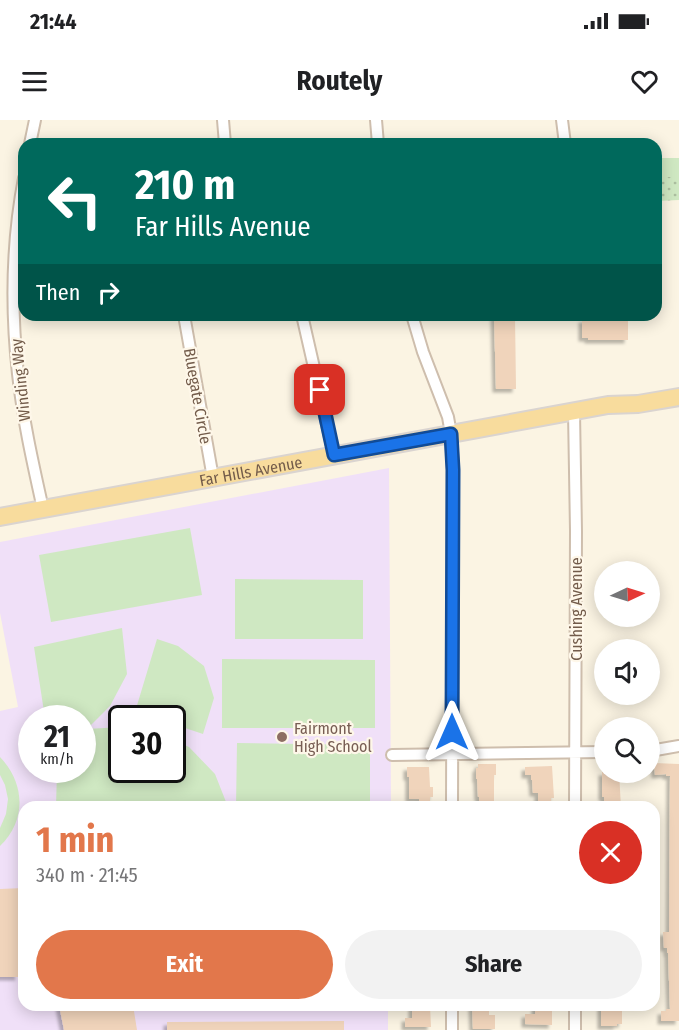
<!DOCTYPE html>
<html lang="en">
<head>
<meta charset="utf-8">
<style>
	body { margin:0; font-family:"Fira Sans Condensed",sans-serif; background:#f2f2f2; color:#202124; height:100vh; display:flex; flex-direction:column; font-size:22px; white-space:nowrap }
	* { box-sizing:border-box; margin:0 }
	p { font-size:20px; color:#757577 }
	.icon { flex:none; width:33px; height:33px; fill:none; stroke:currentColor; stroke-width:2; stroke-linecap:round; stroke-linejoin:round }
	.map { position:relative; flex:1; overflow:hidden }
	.panel { position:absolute; left:18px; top:681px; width:642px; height:210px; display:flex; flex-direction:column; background:#fff; border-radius:18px; box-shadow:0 3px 15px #0003 }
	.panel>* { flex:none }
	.banner { position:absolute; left:18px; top:18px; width:644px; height:183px; border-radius:18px; box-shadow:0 3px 15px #0003; background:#00695c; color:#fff; overflow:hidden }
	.needle { width:39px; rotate:86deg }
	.buttons { position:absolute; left:594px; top:441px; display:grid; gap:12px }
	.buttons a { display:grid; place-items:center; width:66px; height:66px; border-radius:50%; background:#fff; box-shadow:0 3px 15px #0003; font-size:30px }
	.speed { position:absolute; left:18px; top:585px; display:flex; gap:12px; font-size:30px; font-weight:700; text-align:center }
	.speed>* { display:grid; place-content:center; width:78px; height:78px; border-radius:50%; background:#fff; box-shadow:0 3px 15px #0003; line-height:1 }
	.speed small { font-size:15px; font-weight:400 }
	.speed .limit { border:3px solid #111; border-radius:9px; background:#fff; color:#111 }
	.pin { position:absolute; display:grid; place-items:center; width:51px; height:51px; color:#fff; margin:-26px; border-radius:12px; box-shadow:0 3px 9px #0006 }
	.me { position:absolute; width:66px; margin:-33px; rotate:0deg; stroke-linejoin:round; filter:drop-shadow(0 0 4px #0008) }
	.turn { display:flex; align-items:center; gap:21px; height:126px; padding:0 18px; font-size:27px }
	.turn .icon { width:78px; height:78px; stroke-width:2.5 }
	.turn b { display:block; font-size:42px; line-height:51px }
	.then { display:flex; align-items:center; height:57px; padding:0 18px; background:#0003; gap:12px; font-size:22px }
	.round { display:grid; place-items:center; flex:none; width:63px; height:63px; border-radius:32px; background:#f2f2f2 }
	.headline { display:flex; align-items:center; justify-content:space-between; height:102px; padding:0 18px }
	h1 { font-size:36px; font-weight:700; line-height:45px; color:#e2774b }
	.button { display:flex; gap:12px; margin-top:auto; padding:12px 18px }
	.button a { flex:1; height:69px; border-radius:36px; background:#e2774b; color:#fff; font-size:24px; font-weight:700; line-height:69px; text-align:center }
	.button a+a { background:#f2f2f2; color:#202124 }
	.status { display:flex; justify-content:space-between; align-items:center; height:42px; padding:0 30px; background:#fff; direction:ltr }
	.status svg { height:16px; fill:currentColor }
	header { display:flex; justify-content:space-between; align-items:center; height:78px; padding:0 18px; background:#fff; font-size:27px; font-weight:700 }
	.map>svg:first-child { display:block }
	.education { fill:#f0e0f8; fill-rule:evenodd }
	.grass { fill:url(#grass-dots) }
	.pitch { fill:#cfe8c2 }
	.building { fill:#f0d4bb; filter:url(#shadow) }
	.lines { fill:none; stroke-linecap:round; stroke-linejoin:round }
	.minor-casing { stroke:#cebead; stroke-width:14 }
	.primary-casing { stroke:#dad4d0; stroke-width:20 }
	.minor { stroke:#fff; stroke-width:10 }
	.primary { stroke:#f8dc9d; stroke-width:16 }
	.route-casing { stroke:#114b97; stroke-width:15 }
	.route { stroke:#1a73e8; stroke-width:10 }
	.education-dot { fill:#8d6e63; stroke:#fef7e9; stroke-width:2 }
	.labels { text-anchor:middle; stroke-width:4.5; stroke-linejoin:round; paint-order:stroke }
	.street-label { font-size:16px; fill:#725b4a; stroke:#fef7e9 }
	.education-label { font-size:16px; fill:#785e54; stroke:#fef7e9; text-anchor:start }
</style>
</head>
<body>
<div class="status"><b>21:44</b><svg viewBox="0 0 49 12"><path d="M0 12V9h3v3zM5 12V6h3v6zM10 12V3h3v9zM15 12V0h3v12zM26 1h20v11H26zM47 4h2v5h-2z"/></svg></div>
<header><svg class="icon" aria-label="menu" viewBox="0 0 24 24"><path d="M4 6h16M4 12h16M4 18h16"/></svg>Routely<svg class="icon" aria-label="heart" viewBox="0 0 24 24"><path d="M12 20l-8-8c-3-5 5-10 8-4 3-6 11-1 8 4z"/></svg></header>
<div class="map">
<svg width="679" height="910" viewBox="0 0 679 910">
	<defs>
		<pattern id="grass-dots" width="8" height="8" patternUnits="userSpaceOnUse" patternTransform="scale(1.5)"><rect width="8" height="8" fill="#cfe8c2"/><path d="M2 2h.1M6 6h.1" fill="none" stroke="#acbfa0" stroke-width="1.8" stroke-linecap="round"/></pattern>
		<filter id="shadow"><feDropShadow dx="-3.5" dy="3.5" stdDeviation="1.5" flood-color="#0004"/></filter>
	</defs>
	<rect width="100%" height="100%" fill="#fbf4e3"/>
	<path class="education" d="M389,348L391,687H24V885H388V910H0V591L18,587L0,493V422ZM32,598H82V650H32ZM122,598H172V650H122Z"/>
	<path class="grass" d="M656,57H679V80L657,81Z"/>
	<path class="pitch" d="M656,38H679V57H656Z
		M190,408L202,475L51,502L39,435Z
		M235,459L363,460V519H235Z
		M122,508L127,554L110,586L87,609L121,607L122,650H172L173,620L189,627L215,654L228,687H56L57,650H82V598H45L34,527Z
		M157,519L178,526L204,546L214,578L203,614L173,604L172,598H156L135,592Z
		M222,539L375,540V608H222Z
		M237,623L370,625V687H236Z
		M0,637C25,663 27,700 0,726V708L6,694L8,679L5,665L0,655Z"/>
	<path class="building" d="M494,195H515L516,269H496Z
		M628,198V220H588V218H582V199Z
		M654,643L679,644V901H661V891H666V889H670L668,833H667V828H664L663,812H669L670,656H666V654L655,655Z
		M478,644H496V655H494V687H479V677H478L477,659H476V648H478Z
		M552,646L554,678H551V683H538V673H533L532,660H531V655H525V647Z
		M407,647H429L430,667H433V677H430V687H419V679H409V657H407Z
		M602,652H619L621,687H604V677H602Z
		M24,768V850H18L19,857H0V769Z
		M59,885H133L137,910H64Z
		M412,885H430L431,907H405V898H412Z
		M472,885H489V895H495V909H473Z
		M535,885H552V905L525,904V894H535Z
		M601,885H622V904H617V906H601Z
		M344,901V910H167V902Z"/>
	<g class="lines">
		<g class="minor-casing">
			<path id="minor" d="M223,0L225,24
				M376,0L378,24
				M562,0L565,24
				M30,24L35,0
				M24,58C12,121 11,191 18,254C23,300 33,344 43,389
				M184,195L213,358
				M302,195L334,335
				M412,195L423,232L448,297L451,314L453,350L452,687
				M574,292L576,411L575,687
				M650,631L679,626
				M392,635L604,632
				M452,910V885
				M575,910V885"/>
		</g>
		<g class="primary-casing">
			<g id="primary">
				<path id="s1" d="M0,397L608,285L638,284L679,277"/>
			</g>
		</g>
		<use href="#minor" class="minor"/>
		<use href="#primary" class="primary"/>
	</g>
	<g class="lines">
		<g class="route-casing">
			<path id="route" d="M320,270L334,335L451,314L453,350L452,612"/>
		</g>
		<use href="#route" class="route"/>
	</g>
	<circle class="education-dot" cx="282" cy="617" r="6"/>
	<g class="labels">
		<g class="street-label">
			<text transform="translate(20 260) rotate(-96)" y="6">Winding Way</text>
			<text transform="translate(198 276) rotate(80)" y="6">Bluegate Circle</text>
			<text dy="6" stroke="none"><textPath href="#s1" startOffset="255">Far Hills Avenue</textPath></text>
			<text transform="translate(576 489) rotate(-90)" y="6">Cushing Avenue</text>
		</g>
		<g class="education-label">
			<text x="294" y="614">Fairmont<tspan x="294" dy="18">High School</tspan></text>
		</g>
	</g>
</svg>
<div class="buttons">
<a><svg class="needle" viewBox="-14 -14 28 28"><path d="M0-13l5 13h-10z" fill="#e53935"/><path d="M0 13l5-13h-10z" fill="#757577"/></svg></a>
<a><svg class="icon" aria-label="sound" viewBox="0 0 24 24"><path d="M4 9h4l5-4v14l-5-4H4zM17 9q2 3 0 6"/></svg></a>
<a><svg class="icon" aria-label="search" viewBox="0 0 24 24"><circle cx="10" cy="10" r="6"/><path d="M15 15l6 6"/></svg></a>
</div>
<div class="speed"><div>21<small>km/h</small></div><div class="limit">30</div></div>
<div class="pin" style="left:320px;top:270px;background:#d93025"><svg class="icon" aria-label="arrive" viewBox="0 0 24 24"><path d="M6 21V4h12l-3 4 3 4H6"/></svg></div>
<svg class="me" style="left:452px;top:612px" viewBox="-20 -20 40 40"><path d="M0-17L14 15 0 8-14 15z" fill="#1a73e8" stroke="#fff" stroke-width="4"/></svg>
<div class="banner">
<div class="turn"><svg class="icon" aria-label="left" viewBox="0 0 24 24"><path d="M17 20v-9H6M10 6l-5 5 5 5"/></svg><div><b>210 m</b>Far Hills Avenue</div></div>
<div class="then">Then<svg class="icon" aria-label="right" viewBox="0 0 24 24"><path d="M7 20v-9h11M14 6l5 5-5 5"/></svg></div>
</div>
<section class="panel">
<div class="headline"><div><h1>1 min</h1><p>340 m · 21:45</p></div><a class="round" style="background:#d93025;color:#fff"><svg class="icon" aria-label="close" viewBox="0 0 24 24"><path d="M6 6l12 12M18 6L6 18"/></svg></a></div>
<div class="button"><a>Exit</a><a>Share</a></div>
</section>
</div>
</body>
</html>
